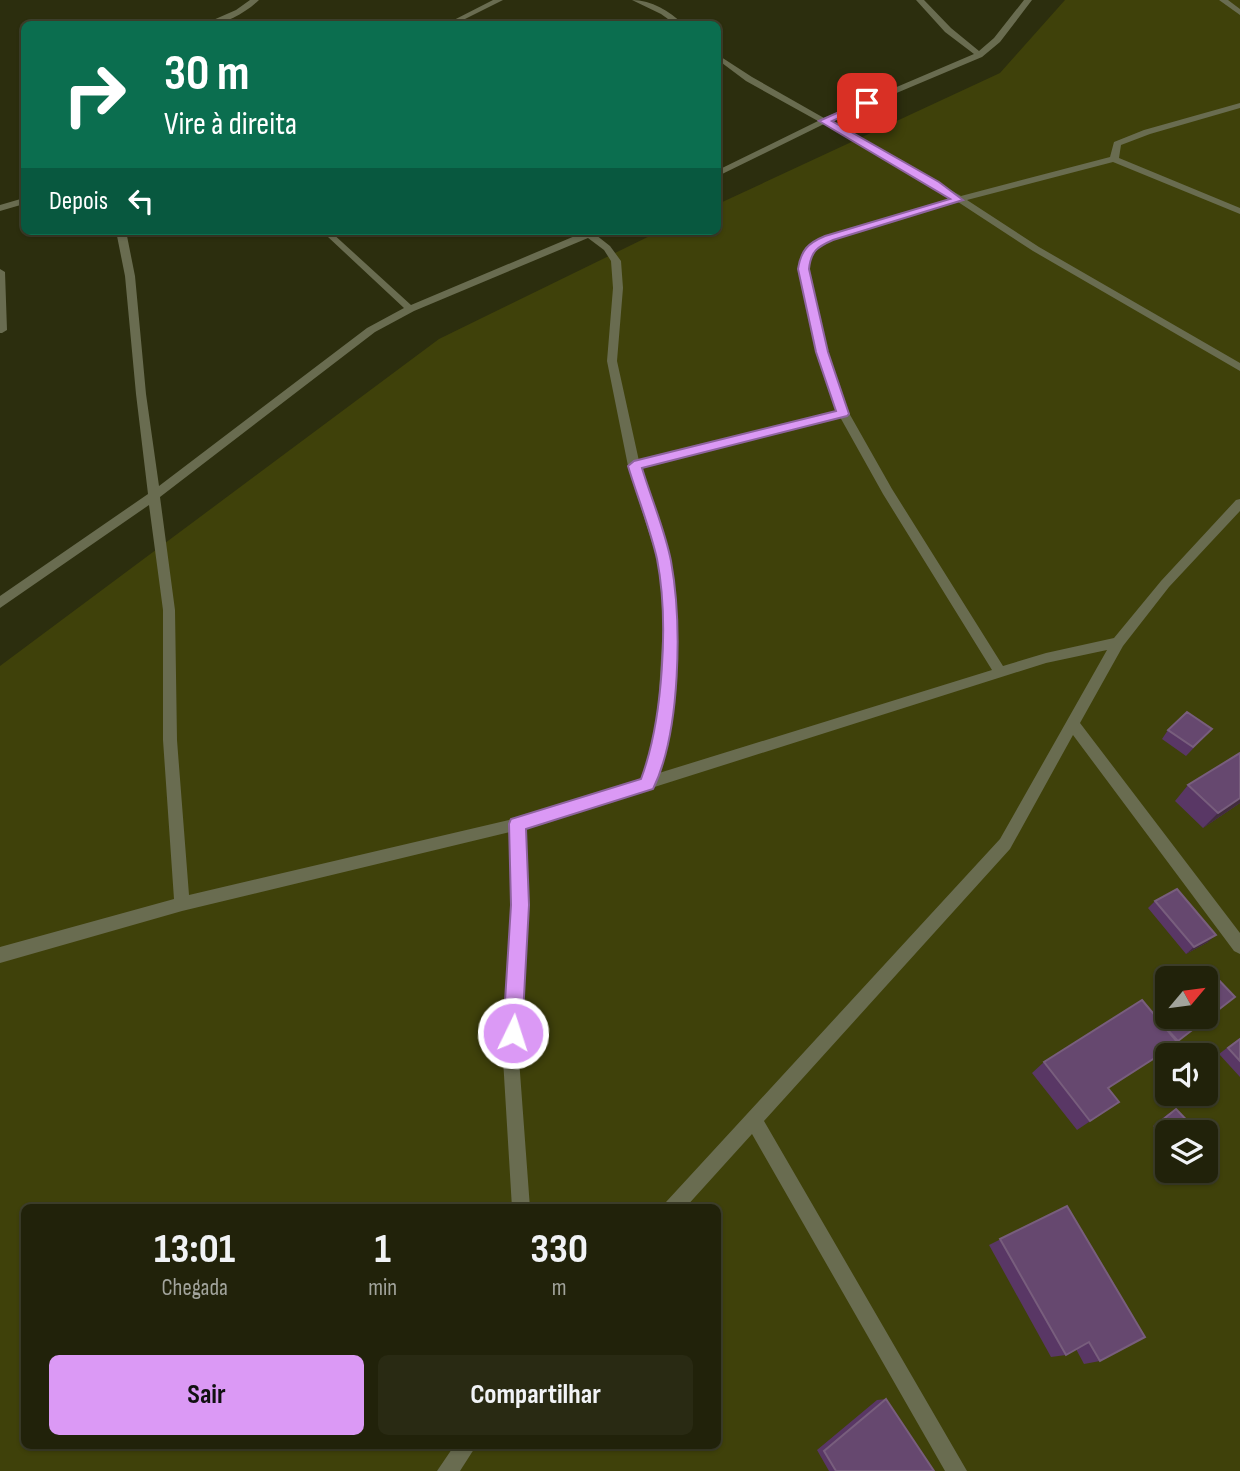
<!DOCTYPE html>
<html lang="pt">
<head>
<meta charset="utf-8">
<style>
	body { margin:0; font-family:"Sofia Sans Condensed",sans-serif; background:#292a13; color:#f1f3f6; height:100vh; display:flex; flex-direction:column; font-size:26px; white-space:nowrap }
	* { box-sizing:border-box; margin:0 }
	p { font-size:23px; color:#a2a49c }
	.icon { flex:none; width:38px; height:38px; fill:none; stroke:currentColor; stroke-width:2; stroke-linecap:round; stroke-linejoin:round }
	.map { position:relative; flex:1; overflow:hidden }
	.panel { position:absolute; left:21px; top:1204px; width:700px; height:245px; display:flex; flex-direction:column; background:#21220a; border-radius:10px; box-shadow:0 2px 5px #0004,0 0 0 2px #3e3f2b }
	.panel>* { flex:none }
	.hud { position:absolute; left:21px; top:21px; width:700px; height:214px; border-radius:10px; box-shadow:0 2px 5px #0004,0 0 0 2px #3e3f2b; background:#0b6e4f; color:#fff; overflow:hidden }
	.needle { width:46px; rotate:61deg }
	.buttons { position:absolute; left:1155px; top:966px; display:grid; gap:14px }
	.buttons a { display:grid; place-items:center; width:63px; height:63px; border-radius:10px; background:#21220a; box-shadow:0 2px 5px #0004,0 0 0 2px #3e3f2b; font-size:35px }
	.pin { position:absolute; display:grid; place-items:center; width:60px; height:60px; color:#fff; margin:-30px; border-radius:14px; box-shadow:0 4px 10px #0006 }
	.me { position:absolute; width:77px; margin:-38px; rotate:4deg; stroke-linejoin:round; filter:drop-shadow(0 0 5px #0008) }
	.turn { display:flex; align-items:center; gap:24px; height:147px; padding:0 28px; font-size:32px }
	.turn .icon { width:91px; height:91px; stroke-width:2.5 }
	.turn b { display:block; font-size:49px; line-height:60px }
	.then { display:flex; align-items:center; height:66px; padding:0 28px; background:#0003; gap:14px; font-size:26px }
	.eta { display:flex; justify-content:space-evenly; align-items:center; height:119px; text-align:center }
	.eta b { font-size:42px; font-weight:700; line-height:49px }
	.primary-button { display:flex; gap:14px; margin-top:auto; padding:14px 28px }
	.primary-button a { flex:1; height:80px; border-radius:10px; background:#db99f5; color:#111; font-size:28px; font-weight:700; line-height:80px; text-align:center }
	.primary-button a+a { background:#292a13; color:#f1f3f6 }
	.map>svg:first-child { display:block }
	.green { fill:#3f410a; fill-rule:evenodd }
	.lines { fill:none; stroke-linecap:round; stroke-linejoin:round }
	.street { fill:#696c50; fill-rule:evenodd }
	.wall { fill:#593765 }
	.shaded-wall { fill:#422c3e }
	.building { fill:#66486f; stroke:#785e7d; stroke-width:2 }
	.route { fill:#db99f5; stroke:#8e639f; stroke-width:2 }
</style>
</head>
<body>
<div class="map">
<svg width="1240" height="1471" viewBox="0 0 1240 1471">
	<rect width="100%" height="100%" fill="#2c2e0e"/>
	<path class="green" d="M1065,0H1240V1471H0V666L439,339L660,231H718V204L1000,73ZM1167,978H1206V1017H1167ZM1167,1055H1206V1094H1167ZM1167,1132H1206V1171H1167ZM24,1208H718V1446H24Z"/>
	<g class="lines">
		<path class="street" d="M250,0H259C245,13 223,26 204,24L236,10Z
			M493,0H503L455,24H446Z
			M632,0C652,0 669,11 683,24H675L661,14Z
			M916,0H924L951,28L979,51L994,38L1024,0H1032L1000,42L982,57L830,121L961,196L1110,157L1114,142L1144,130L1240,103V108L1150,134L1121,145L1119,158L1240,208V214L1113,162L967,200L1039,247L1240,363V371L1033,251L958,202L832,240C818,247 811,253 809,269L827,352L849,413L892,489L1003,666L1046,653L1114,638L1161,581L1236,500L1240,499V511L1169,587L1123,646L1080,723L1240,933V954L1234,951L1073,735L1010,849L764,1121L967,1471H945L752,1134L685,1208H663L666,1202L1000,839L1107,650L1046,663L525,828L528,905L519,1059L530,1208H512L503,1059L512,905L510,832L182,911L0,963V947L174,899L163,740V610L149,505L0,608V596L148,494L136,394L125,276L116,231H126L135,276L146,394L159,486L367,328L404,308L328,237V233L331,232L411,305L582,233L580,231H601L596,235L610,246L621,261L623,288L617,361L639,461L837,411L817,352L799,269L802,258L808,247L826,236L952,198L824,124L718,176V170L818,121L746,81L718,60V55L752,77L824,118L974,54L945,32ZM588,238L604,250L611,261L613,288L607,361L628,466L657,558L664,606L659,693L653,750L643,778L517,818L189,895L177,740L175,610L160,497L375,332L414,311ZM840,417L883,494L992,670L659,773C678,719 681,617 670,561C664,530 650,498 640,468Z
			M1219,0H1228L1240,9V15Z
			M24,198V204L0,211V205Z
			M0,269L5,272L7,330L2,333H0Z
			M454,1446H476L460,1471H437Z"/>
	</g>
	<path class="wall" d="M1212,729L1186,756L1162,739L1168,730Z
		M1240,753V803L1203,828L1175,801L1188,785Z
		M1155,901L1208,942L1186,954L1148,908Z
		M1240,1038V1077L1219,1054Z
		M1177,1041L1178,1043L1163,1053L1108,1088L1119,1102L1077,1130L1032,1073L1044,1062Z
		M1176,1109L1198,1132H1167V1141L1153,1126L1168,1114Z
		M1067,1206L1100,1361L1084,1364L1076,1349L1066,1355L1051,1357L989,1245Z
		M886,1399L934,1471H829L817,1450L877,1400Z"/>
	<path class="shaded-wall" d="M1240,798V803L1203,828L1218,813Z
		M1216,935L1208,942L1186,954L1194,947Z"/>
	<path class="building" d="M1187,712L1212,729L1193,747L1168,730Z
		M1240,753V798L1218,813L1188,785Z
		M1177,889L1216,935L1194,947L1155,901Z
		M1213,974L1235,997L1178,1041L1155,1016L1167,1007V1017H1206V979Z
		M1142,1000L1178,1043L1108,1088L1119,1102L1090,1121L1044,1062Z
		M1240,1039V1061L1228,1048Z
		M1176,1109L1198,1132H1171L1161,1121Z
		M1206,1140L1214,1148L1206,1155Z
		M1067,1206L1145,1337L1100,1361L1089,1342L1066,1355L1000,1239Z
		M886,1399L934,1471H836L824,1451Z"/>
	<path class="route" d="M864,101L872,103L832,121L939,182L963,200L833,240C817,247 811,251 809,269L828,352L849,414L847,416L642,468C651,498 665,530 671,561C682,622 681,732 653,789L526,829L529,905L522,1033L519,1040L513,1043L506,1040L503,1033L511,905L509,824L511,819L641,779C663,720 669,620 657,559C650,528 637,496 628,466L634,461L836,411L816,352L798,269C801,250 808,243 825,236L950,199L819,121Z"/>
</svg>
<div class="buttons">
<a><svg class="needle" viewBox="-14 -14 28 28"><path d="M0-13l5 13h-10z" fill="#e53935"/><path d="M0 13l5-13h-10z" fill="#a2a49c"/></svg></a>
<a><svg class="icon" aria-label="sound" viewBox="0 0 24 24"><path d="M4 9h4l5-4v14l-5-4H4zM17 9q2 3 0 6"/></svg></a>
<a><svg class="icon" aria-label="layers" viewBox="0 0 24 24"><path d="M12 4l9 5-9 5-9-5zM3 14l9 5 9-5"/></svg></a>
</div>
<div class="pin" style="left:867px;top:103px;background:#d93025"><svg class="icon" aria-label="arrive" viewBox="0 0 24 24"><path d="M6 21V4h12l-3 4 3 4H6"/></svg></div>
<svg class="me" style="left:513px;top:1033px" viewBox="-20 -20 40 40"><circle r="17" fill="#db99f5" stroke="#fff" stroke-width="3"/><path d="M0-11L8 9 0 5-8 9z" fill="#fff"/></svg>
<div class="hud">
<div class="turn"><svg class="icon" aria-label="right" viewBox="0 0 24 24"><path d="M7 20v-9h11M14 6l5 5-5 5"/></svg><div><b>30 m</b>Vire à direita</div></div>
<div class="then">Depois<svg class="icon" aria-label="left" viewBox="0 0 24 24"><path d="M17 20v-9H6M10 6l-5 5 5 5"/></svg></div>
</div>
<section class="panel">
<div class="eta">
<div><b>13:01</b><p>Chegada</p></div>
<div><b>1</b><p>min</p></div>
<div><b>330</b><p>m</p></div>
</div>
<div class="primary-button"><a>Sair</a><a>Compartilhar</a></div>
</section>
</div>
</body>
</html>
